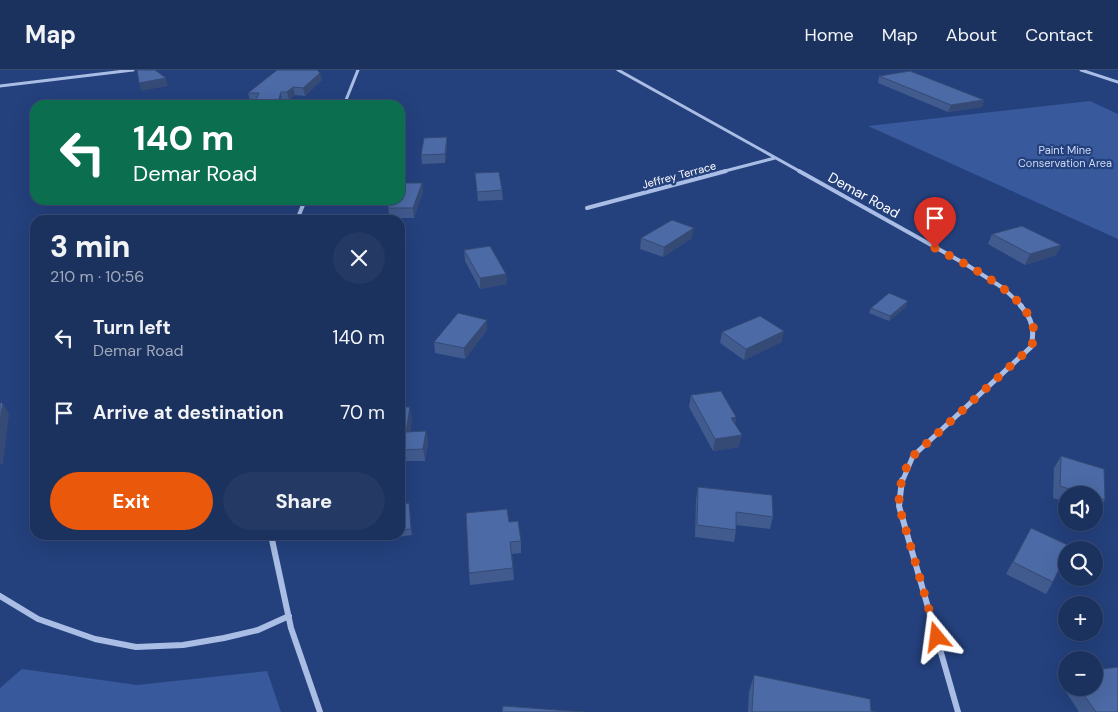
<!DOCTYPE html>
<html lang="en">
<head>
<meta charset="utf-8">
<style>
	body { margin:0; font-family:"DM Sans",sans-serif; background:#243964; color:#f1f3f6; height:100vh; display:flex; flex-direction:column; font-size:19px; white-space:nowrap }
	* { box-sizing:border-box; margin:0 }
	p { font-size:16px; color:#a0a9bc }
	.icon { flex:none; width:28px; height:28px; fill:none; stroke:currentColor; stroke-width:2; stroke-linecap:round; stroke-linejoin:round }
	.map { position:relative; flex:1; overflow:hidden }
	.sheet { position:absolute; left:30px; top:145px; width:375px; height:325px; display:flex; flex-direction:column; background:#1b315e; border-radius:15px; box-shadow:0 5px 20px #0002,0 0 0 1px #394c73 }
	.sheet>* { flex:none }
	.guide { position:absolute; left:30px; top:30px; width:375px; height:105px; border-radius:15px; box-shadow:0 5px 20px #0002,0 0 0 1px #394c73; background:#0b6e4f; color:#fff; overflow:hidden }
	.tools { position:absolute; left:1058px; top:416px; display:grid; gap:10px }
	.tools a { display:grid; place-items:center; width:45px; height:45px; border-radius:50%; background:#1b315e; box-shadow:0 5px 20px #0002,0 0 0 1px #394c73; font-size:25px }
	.pin { position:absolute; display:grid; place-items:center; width:42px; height:42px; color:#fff; margin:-51px -21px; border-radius:50% 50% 50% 0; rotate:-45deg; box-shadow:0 0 5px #0007 }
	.pin .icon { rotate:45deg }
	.me { position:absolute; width:55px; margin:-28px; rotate:344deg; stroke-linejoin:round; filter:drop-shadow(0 0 4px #0008) }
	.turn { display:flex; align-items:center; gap:18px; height:105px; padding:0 20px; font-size:22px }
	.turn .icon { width:65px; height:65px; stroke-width:2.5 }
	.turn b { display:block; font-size:35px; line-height:42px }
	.round { display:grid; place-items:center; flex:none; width:52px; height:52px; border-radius:26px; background:#243964 }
	.overview { display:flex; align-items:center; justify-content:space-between; height:85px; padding:0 20px }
	h1 { font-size:30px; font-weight:800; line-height:38px }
	.action { display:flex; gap:10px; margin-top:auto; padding:10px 20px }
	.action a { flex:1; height:58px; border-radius:30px; background:#ea580c; color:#fff; font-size:20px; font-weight:800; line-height:58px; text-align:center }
	.action a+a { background:#243964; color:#f1f3f6 }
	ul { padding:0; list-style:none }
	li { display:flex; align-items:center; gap:15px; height:75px; padding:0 20px }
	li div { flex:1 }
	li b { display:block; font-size:19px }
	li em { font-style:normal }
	header { display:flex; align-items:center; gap:30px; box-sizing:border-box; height:70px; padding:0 25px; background:#1b315e; border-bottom:1px solid #394c73 }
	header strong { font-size:24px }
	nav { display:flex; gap:28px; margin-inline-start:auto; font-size:18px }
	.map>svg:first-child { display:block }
	.green { fill:#38599b }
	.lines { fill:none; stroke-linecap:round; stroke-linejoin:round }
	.minor-far3 { stroke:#a9bde5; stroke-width:3 }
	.minor-far2 { stroke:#a9bde5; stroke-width:4 }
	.minor-far1 { stroke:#a9bde5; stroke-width:5 }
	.minor { stroke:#a9bde5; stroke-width:6 }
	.wall { fill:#415b8f }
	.shaded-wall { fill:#354a74 }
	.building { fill:#4c6aa6; stroke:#354a74 }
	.route { stroke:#ea580c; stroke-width:9; stroke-dasharray:0 16.2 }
	.labels { text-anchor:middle; stroke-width:4.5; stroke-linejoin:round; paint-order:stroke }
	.far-park-label { font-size:11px; fill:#ccdaf4; stroke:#24417d }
	.far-street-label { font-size:11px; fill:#fff; stroke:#24417d }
	.street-label { font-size:14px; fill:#fff; stroke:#24417d }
</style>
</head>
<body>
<header>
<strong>Map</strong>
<nav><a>Home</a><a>Map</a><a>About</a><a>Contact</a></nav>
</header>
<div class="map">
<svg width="1118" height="642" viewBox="0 0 1118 642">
	<rect width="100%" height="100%" fill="#24417d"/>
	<path class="green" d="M1090,31L1118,44V169L868,56Z
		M22,599L137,615L267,601L281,642H0V618Z"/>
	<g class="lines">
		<path class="minor-far3" d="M618,0L801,102
			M1081,0L1118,12
			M0,16L133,0
			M344,35L358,0
			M721,102L775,88"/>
		<path class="minor-far2" d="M799,101L967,195L1003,218L1022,236
			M587,138L726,101
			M297,150L305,130"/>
		<path class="minor-far1" d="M902,412L913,386L1031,277C1035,260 1032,248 1020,235"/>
		<path class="minor" d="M902,410L899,436L958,642
			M271,465L291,558L320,642
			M0,526L38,549L95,569L136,577L183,575L224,568L258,560L289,546"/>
	</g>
	<path class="wall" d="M320,3L322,10L305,26L295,25L289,30H282L281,35H254L256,31H250L248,23Z
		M879,6L984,30L982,37L948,42L878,13Z
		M447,67V76L445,93L422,94L421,85Z
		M475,103L502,120L503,130L478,131Z
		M422,113L423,122L414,148H390L388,138Z
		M992,164L1061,175L1056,185L1025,195L988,174Z
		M641,168H692L663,187L640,179Z
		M464,180L506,204L507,214L480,219L465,191Z
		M906,237L889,251L869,243L871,238Z
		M487,260L465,289L435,283L434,272Z
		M722,262L782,272L744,290L720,273Z
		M691,325L736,347L735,354L739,377L713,381L689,337Z
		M400,337L412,349L410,362L426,361L428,373L425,391H400Z
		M1061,386L1105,430L1097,441L1094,440V425H1066V432L1053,428L1054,398Z
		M698,417L773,447L770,459L736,455V460L734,472L695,467L696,429Z
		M400,435L410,439L412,465L381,469L380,465H400Z
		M509,452L521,471V483L512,484L514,510L470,515L469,503Z
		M1031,458L1053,512L1046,524L1006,504Z
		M754,605L871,641L876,642H748L749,622Z
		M1066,606V618H1094L1118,642H1079L1061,614Z"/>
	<path class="shaded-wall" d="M320,3L322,10L305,26L303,18Z
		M166,8L168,16L141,21L139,13Z
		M293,17L295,25L289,30L287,22Z
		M281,22L282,30L281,35H277Z
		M984,30L982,37L948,42L951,35Z
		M447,67V76L445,93V84Z
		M422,113L423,122L414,148L413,138Z
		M694,158L692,168L663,187L664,177Z
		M1061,175L1056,185L1025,195L1030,184Z
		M506,204L507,214L480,219V208Z
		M908,231L906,237L889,251L890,246Z
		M487,250V260L465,289L464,278Z
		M784,261L782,272L744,290L746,279Z
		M3,333L9,344L3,394L0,395V351Z
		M410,337L412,349L408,374L406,362Z
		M736,347L734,359L731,348Z
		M426,361L428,373L425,391L423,379Z
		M742,365L739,377L713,381L715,369Z
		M409,433L410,439L412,465L411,459Z"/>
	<path class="building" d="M137,0H155L166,8L139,13Z
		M277,0H317L320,3L303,18L293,17L287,22H281L277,35H254L259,23H248Z
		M910,1L984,30L951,35L879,6Z
		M447,67L445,84L421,85L424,68Z
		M499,102L502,120L477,122L475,103Z
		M400,113H422L413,138H388L392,130H400Z
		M243,148L242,150H218L219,149Z
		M672,150L694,158L664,177L641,168Z
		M1022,156L1061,175L1030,184L992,164Z
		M490,176L506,204L480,208L464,180Z
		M889,223L908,231L890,246L871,238Z
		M458,243L487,250L464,278L434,272Z
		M760,246L784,261L746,279L722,262Z
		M721,321L736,347L731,348L742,365L715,369L691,325Z
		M0,333H3L0,351Z
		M400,337H410L406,362L426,361L423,379L400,380Z
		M1061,386L1104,399L1105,430L1094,426V425H1089L1060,416Z
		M698,417L772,425L773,447L736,442V460L697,455Z
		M409,433L411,459L400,460V435Z
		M507,439L509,452L518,451L521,471L510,472L513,498L469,503L466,443Z
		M1031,458L1070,476L1068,480H1066V484L1053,512L1013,492Z
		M1118,597V642H1096L1079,618H1094V600Z
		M754,605L870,629L871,641L876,642H752Z
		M503,636L584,642H502Z"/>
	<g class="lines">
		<path class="route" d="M935,178C965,194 1051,234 1031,277L913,386C902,403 899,417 899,436L937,567"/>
	</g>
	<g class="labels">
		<g class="far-park-label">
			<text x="1065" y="84">Paint Mine<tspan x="1065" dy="13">Conservation Area</tspan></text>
		</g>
		<g class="far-street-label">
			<text transform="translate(679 105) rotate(-15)" y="4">Jeffrey Terrace</text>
		</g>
		<g class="street-label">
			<text transform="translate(864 125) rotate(29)" y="5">Demar Road</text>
		</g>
	</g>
</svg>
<div class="tools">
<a><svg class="icon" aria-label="sound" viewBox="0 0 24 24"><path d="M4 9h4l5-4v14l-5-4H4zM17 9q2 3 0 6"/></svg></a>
<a><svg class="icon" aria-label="search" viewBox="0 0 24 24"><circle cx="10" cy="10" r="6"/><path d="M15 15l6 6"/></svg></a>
<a>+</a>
<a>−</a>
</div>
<div class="pin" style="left:935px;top:178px;background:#d93025"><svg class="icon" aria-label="arrive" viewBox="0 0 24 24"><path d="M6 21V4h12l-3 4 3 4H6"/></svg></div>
<svg class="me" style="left:937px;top:567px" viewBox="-20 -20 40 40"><path d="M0-17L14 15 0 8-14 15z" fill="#ea580c" stroke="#fff" stroke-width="4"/></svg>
<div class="guide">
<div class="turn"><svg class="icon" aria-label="left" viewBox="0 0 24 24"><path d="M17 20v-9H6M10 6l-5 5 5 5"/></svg><div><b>140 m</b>Demar Road</div></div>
</div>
<section class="sheet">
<div class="overview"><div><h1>3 min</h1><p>210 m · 10:56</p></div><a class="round"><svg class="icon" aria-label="close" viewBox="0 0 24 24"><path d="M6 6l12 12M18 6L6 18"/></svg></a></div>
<ul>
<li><svg class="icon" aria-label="left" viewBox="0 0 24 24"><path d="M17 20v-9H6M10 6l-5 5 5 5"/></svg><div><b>Turn left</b><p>Demar Road</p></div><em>140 m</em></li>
<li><svg class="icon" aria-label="arrive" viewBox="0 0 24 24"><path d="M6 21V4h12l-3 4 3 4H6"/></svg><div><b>Arrive at destination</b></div><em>70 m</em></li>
</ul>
<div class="action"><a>Exit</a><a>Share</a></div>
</section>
</div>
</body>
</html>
